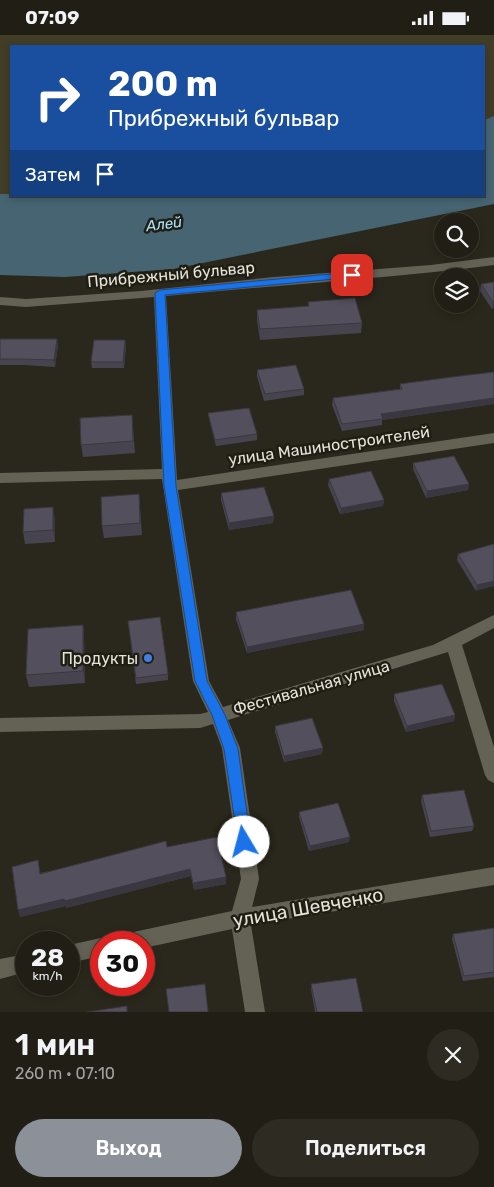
<!DOCTYPE html>
<html lang="ru">
<head>
<meta charset="utf-8">
<style>
	body { margin:0; font-family:Rubik,sans-serif; background:#2d2b22; color:#f1f3f6; height:100vh; display:flex; flex-direction:column; font-size:19px; white-space:nowrap }
	* { box-sizing:border-box; margin:0 }
	p { font-size:16px; color:#a2a2a0 }
	.icon { flex:none; width:28px; height:28px; fill:none; stroke:currentColor; stroke-width:2; stroke-linecap:round; stroke-linejoin:round }
	.map { position:relative; height:977px; overflow:hidden }
	.drawer { display:flex; flex-direction:column; background:#201e15; flex:1 }
	.drawer>* { flex:none }
	.banner { position:absolute; left:10px; top:10px; width:475px; height:152px; border-radius:0px; box-shadow:0 2px 8px #0003,0 0 0 1px #3d3c34; background:#1a4fa0; color:#fff; overflow:hidden }
	.tools { position:absolute; left:434px; top:178px; display:grid; gap:10px }
	.tools a { display:grid; place-items:center; width:45px; height:45px; border-radius:50%; background:#201e15; box-shadow:0 2px 8px #0003,0 0 0 1px #3d3c34; font-size:25px }
	.speed { position:absolute; left:15px; top:896px; display:flex; gap:10px; font-size:25px; font-weight:700; text-align:center }
	.speed>* { display:grid; place-content:center; width:65px; height:65px; border-radius:50%; background:#201e15; box-shadow:0 2px 8px #0003,0 0 0 1px #3d3c34; line-height:1 }
	.speed small { font-size:12px; font-weight:400 }
	.speed .limit { border:8px solid #d22; background:#fff; color:#111 }
	.pin { position:absolute; display:grid; place-items:center; width:42px; height:42px; color:#fff; margin:-21px; border-radius:10px; box-shadow:0 2px 8px #0006 }
	.me { position:absolute; width:55px; margin:-28px; rotate:352deg; stroke-linejoin:round; filter:drop-shadow(0 0 4px #0008) }
	.turn { display:flex; align-items:center; gap:18px; height:105px; padding:0 15px; font-size:22px }
	.turn .icon { width:65px; height:65px; stroke-width:2.5 }
	.turn b { display:block; font-size:35px; line-height:42px }
	.then { display:flex; align-items:center; height:48px; padding:0 15px; background:#0003; gap:10px; font-size:19px }
	.round { display:grid; place-items:center; flex:none; width:52px; height:52px; border-radius:26px; background:#2d2b22 }
	.overview { display:flex; align-items:center; justify-content:space-between; height:85px; padding:0 15px }
	h1 { font-size:30px; font-weight:600; line-height:38px }
	.action { display:flex; gap:10px; margin-top:auto; padding:10px 15px }
	.action a { flex:1; height:58px; border-radius:30px; background:#8c9099; color:#fff; font-size:20px; font-weight:600; line-height:58px; text-align:center }
	.action a+a { background:#2d2b22; color:#f1f3f6 }
	.status { display:flex; justify-content:space-between; align-items:center; height:35px; padding:0 25px; background:#201e15; direction:ltr }
	.status svg { height:14px; fill:currentColor }
	.map>svg:first-child { display:block }
	.green { fill:#413d27 }
	.water { fill:#466471 }
	.lines { fill:none; stroke-linecap:round; stroke-linejoin:round }
	.minor { fill:#646254; fill-rule:evenodd }
	.wall { fill:#48444f }
	.shaded-wall { fill:#3b3740 }
	.building { fill:#544f5c; stroke:#3b3740 }
	.route { fill:#1a73e8; stroke:#114b97 }
	.shop-dot { fill:#3f7fe0; stroke:#201e12; stroke-width:2 }
	.labels { text-anchor:middle; stroke-width:5; stroke-linejoin:round; paint-order:stroke }
	.far-water-label { font-size:15px; font-style:italic; fill:#a7e4ff; stroke:#201e12 }
	.street-label { font-size:16px; fill:#e4e3db; stroke:#201e12 }
	.poi-label { font-size:16px; fill:#e4e3db; stroke:#201e12; text-anchor:end }
	.near-street-label { font-size:19px; fill:#e4e3db; stroke:#201e12 }
</style>
</head>
<body>
<div class="status"><b>07:09</b><svg viewBox="0 0 49 12"><path d="M0 12V9h3v3zM5 12V6h3v6zM10 12V3h3v9zM15 12V0h3v12zM26 1h20v11H26zM47 4h2v5h-2z"/></svg></div>
<div class="map">
<svg width="494" height="977" viewBox="0 0 494 977">
	<rect width="100%" height="100%" fill="#2a281c"/>
	<path class="green" d="M0,0H494V81L484,85V11H11V159H0Z"/>
	<path class="water" d="M494,81V169L173,234L65,242L0,240V159H11V161H484V85Z"/>
	<g class="lines">
		<path class="minor" d="M494,222V230C385,244 276,250 166,261L177,445L494,398V408L178,455L209,646L223,672L433,610L494,580V593L462,610L494,712V748L488,745L485,740L448,617L228,685L240,713L259,844L252,872L494,832V850L251,890L265,977H245L232,894L144,913V908H114L117,901L124,899L232,876L241,844L222,713L213,689L200,693L0,697V683L200,679L208,677L193,646L162,444L0,448V438L162,434L154,262L26,272L0,270V262L26,264L141,256L274,242L431,230Z
			M101,903L109,908H101V921L69,928V910Z
			M26,919V937L0,944V924Z"/>
	</g>
	<path class="wall" d="M494,247V273L492,274L480,256L481,249Z
		M308,267L362,288L361,298L260,305L257,285V275L308,271Z
		M0,304H57L58,310L55,332L23,330H0Z
		M125,305L126,311L124,333H92L91,327Z
		M257,335L304,354V360L264,366L257,341Z
		M494,337V369L382,385V390L342,396L332,370L333,363L400,354V349Z
		M208,378L257,399V405L216,411L209,384Z
		M132,380L135,418L83,422L81,410Z
		M413,428L469,449L468,455L426,463L413,434Z
		M329,444L384,465L383,471L340,479L328,450Z
		M221,458L274,481L273,488L229,495L221,465Z
		M139,459L142,500L104,503L102,491Z
		M55,484V507L25,509L23,497Z
		M494,509L476,556L457,525L458,519Z
		M236,577L364,589V595L247,618L236,584Z
		M128,586L168,639V645L136,649Z
		M83,590L84,602L85,648L29,652L26,640Z
		M394,659L455,680L454,686L406,697L394,666Z
		M275,691L322,719L284,727L275,697Z
		M422,760L474,791L472,796L430,802L421,766Z
		M299,777L349,807L309,816L299,782Z
		M167,812L226,849L194,855L191,841L66,873V871L20,882L38,825L40,838Z
		M494,893V942L463,946L452,904L453,899Z
		M311,949L363,977H315L311,954Z"/>
	<path class="shaded-wall" d="M493,267H494V273L492,274Z
		M57,304L58,310L55,332L54,325Z
		M125,305L126,311L124,333L123,327Z
		M494,363V369L382,385L381,379Z
		M469,449L468,455L426,463L427,456Z
		M384,465L383,471L340,479L341,473Z
		M53,472L55,484V507L53,495Z
		M274,481L273,488L229,495V488Z
		M494,546V551L476,556L477,550Z
		M364,589V595L247,618V612Z
		M83,590L84,602L85,648L83,636Z
		M455,680L454,686L406,697L407,691Z
		M323,713L322,719L284,727V721Z
		M350,802L349,807L309,816L310,811Z
		M190,834L191,841L66,873V871L20,882L18,875Z
		M226,842V849L194,855L193,848Z"/>
	<path class="building" d="M494,247V267H493L481,249Z
		M355,263L362,288L260,294L257,275L309,271L308,267Z
		M0,304H57L54,325L22,324H0Z
		M94,305H125L123,327H91Z
		M296,330L304,354L265,359L257,335Z
		M494,337V363L381,379L383,384L342,389L333,363L402,354L400,349L452,342Z
		M249,373L257,399L215,405L208,378Z
		M132,380L133,406L81,410L80,383Z
		M454,421L469,449L427,456L413,428Z
		M371,436L384,465L341,473L329,444Z
		M264,452L274,481L229,488L221,458Z
		M139,459L140,488L102,491L101,462Z
		M53,472V495L23,497L24,474Z
		M494,509V546L477,550L458,519Z
		M351,555L364,589L247,612L236,577Z
		M160,582L168,639L136,643L128,586Z
		M83,590V636L26,640L28,594Z
		M442,649L455,680L407,691L394,659Z
		M312,683L323,713L284,721L275,691Z
		M464,755L474,791L431,796L422,760Z
		M338,768L350,802L310,811L299,777Z
		M217,802L226,842L193,848L190,834L65,866L64,864L18,875L12,832L38,825L40,839L166,806L167,812Z
		M494,893V937L464,941L453,899Z
		M356,943L363,977H317L311,949Z
		M205,949L208,977H169L166,954Z
		M127,971V977H87Z"/>
	<path class="route" d="M352,237L357,240L356,242L165,260L176,451L207,646L225,680L238,714L251,807L249,811L244,813L240,811L238,807L224,714L212,680L195,646L164,451L155,258L160,255Z"/>
	<circle class="shop-dot" cx="148" cy="623" r="5"/>
	<g class="labels">
		<g class="far-water-label">
			<text transform="translate(164 189) rotate(-7)" y="5">Алей</text>
		</g>
		<g class="street-label">
			<text transform="translate(171 239) rotate(-5)" y="6">Прибрежный бульвар</text>
			<text transform="translate(329 410) rotate(-8)" y="6">улица Машиностроителей</text>
			<text transform="translate(311 652) rotate(-16)" y="6">Фестивальная улица</text>
		</g>
		<g class="poi-label">
			<text x="138" y="629">Продукты</text>
		</g>
		<g class="near-street-label">
			<text transform="translate(308 872) rotate(-10)" y="7">улица Шевченко</text>
		</g>
	</g>
</svg>
<div class="tools">
<a><svg class="icon" aria-label="search" viewBox="0 0 24 24"><circle cx="10" cy="10" r="6"/><path d="M15 15l6 6"/></svg></a>
<a><svg class="icon" aria-label="layers" viewBox="0 0 24 24"><path d="M12 4l9 5-9 5-9-5zM3 14l9 5 9-5"/></svg></a>
</div>
<div class="speed"><div>28<small>km/h</small></div><div class="limit">30</div></div>
<div class="pin" style="left:352px;top:240px;background:#d93025"><svg class="icon" aria-label="arrive" viewBox="0 0 24 24"><path d="M6 21V4h12l-3 4 3 4H6"/></svg></div>
<svg class="me" style="left:244px;top:807px" viewBox="-20 -20 40 40"><circle r="19" fill="#fff"/><path d="M0-13L10 11 0 6-10 11z" fill="#1a73e8"/></svg>
<div class="banner">
<div class="turn"><svg class="icon" aria-label="right" viewBox="0 0 24 24"><path d="M7 20v-9h11M14 6l5 5-5 5"/></svg><div><b>200 m</b>Прибрежный бульвар</div></div>
<div class="then">Затем<svg class="icon" aria-label="arrive" viewBox="0 0 24 24"><path d="M6 21V4h12l-3 4 3 4H6"/></svg></div>
</div>
</div>
<section class="drawer">
<div class="overview"><div><h1>1 мин</h1><p>260 m · 07:10</p></div><a class="round"><svg class="icon" aria-label="close" viewBox="0 0 24 24"><path d="M6 6l12 12M18 6L6 18"/></svg></a></div>
<div class="action"><a>Выход</a><a>Поделиться</a></div>
</section>
</body>
</html>
